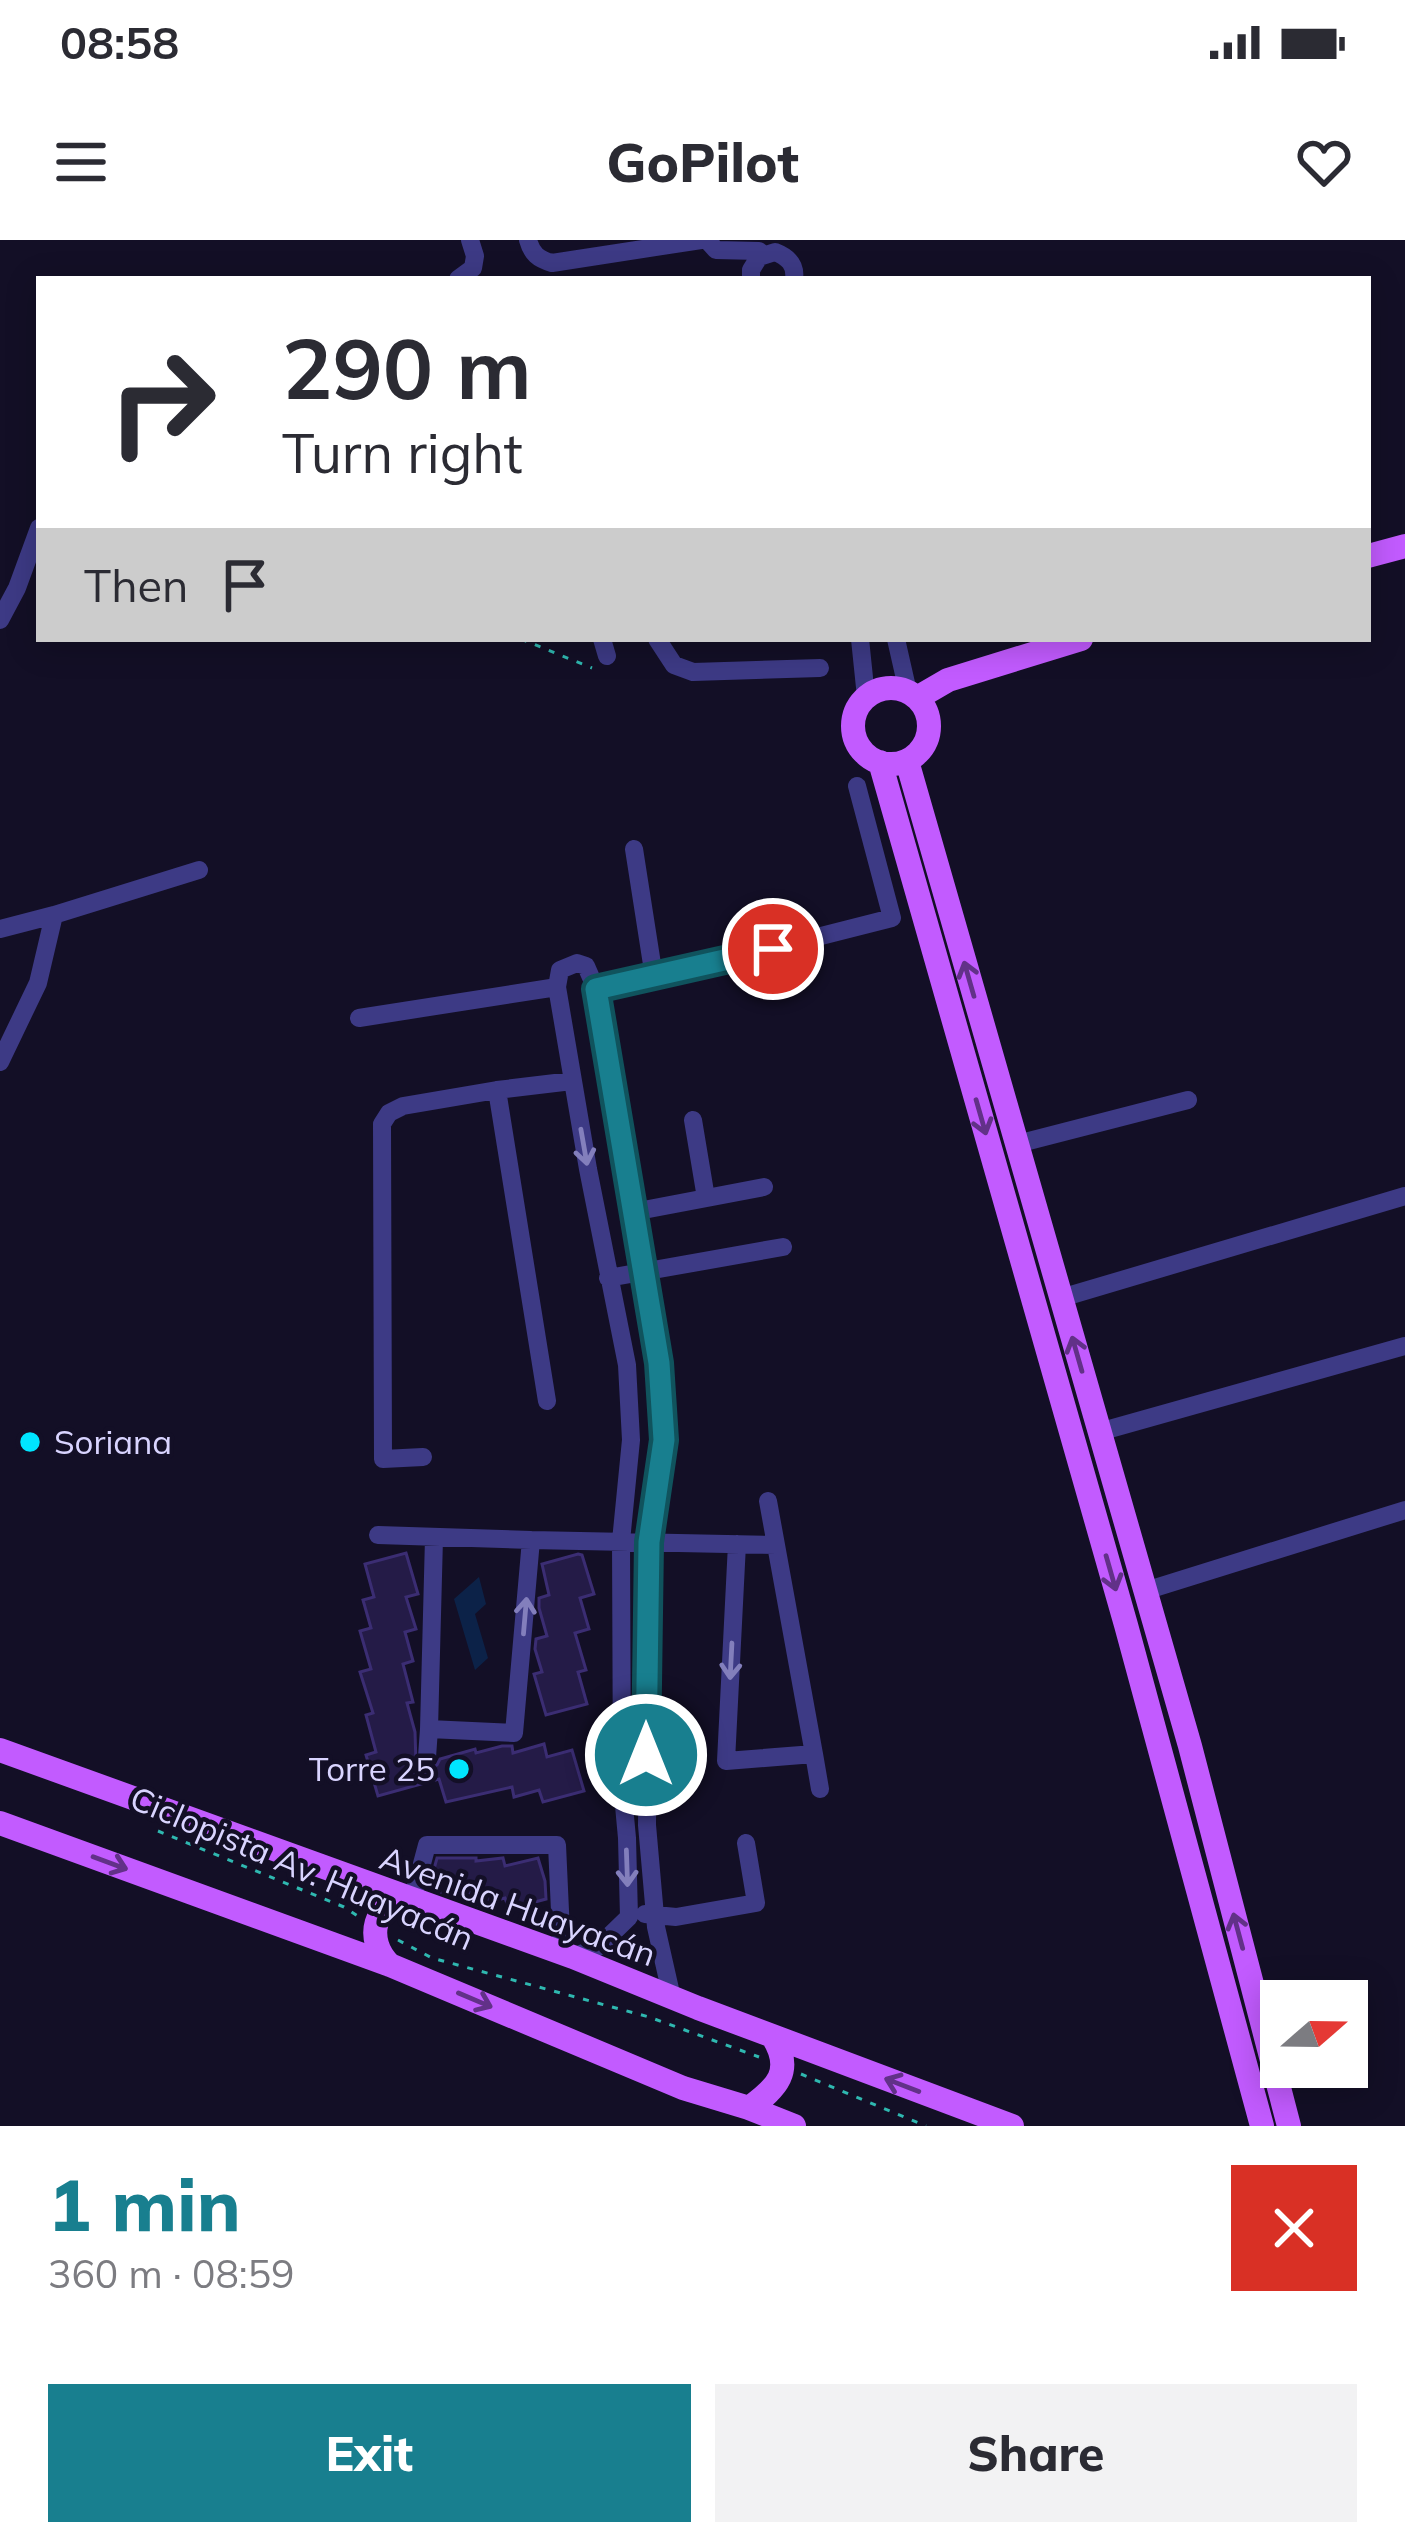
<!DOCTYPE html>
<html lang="en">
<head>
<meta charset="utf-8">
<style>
	body { margin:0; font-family:Mulish,sans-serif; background:#f2f2f3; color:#2b2b33; height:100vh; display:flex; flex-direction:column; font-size:45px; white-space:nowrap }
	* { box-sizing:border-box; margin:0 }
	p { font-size:39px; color:#7c7c81 }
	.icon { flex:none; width:66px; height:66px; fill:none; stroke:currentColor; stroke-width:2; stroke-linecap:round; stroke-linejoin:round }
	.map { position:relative; height:1886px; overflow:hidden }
	.drawer { display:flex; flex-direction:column; background:#fff; flex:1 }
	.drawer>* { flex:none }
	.top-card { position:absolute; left:36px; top:36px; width:1335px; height:366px; border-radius:0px; box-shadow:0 6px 30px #0003; background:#fff; color:#2b2b33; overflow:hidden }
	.needle { width:78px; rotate:70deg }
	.buttons { position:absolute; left:1260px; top:1740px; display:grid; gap:24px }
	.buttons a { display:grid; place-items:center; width:108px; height:108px; border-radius:0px; background:#fff; box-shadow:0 6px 30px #0003; font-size:60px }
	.pin { position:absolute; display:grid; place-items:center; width:102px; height:102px; color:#fff; margin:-51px; border:6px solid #fff; border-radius:50%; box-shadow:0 3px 12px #0007 }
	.me { position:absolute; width:132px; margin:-66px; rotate:0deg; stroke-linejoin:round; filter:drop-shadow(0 0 9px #0008) }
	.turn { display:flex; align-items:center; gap:42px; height:252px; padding:0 48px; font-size:54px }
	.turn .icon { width:156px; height:156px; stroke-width:2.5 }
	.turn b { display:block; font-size:84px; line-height:102px }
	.then { display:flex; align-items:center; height:114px; padding:0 48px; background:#0003; gap:24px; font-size:45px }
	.round { display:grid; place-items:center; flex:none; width:126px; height:126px; border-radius:0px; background:#f2f2f3 }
	.overview { display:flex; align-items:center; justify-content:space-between; height:204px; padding:0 48px }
	h1 { font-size:72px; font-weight:800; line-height:90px; color:#187f8f }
	.primary-button { display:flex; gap:24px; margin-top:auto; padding:24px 48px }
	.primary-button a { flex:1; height:138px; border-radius:0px; background:#187f8f; color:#fff; font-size:48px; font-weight:800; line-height:138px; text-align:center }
	.primary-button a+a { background:#f2f2f3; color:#2b2b33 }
	.status { display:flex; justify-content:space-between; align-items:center; height:84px; padding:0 60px; background:#fff; direction:ltr }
	.status svg { height:33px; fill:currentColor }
	header { display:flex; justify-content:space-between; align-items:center; height:156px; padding:0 48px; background:#fff; font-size:54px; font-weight:800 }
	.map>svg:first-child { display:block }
	.water { fill:#0c2248 }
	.building { fill:#241b47; stroke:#3b2d73; stroke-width:3 }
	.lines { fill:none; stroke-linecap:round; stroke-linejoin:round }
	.path { stroke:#2fb8b0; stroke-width:3; stroke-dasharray:6 9; stroke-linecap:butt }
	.minor { stroke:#3d3a85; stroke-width:18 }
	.major { stroke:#c25bff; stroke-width:24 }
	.oneway { stroke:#623188 }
	.oneway2 { stroke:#837fbc }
	.route-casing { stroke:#10535d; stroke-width:30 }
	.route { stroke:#187f8f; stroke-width:21 }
	.poi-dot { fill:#00e5ff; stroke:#130f26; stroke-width:4.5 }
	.labels { text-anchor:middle; stroke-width:9; stroke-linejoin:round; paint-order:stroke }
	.poi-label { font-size:33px; fill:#d9d4ff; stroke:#130f26; text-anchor:start }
	.street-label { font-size:33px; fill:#d9d4ff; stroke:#130f26 }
</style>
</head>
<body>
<div class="status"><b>08:58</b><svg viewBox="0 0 49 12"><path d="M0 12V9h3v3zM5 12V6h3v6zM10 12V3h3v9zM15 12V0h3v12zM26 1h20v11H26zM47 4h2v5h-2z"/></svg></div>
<header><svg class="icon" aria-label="menu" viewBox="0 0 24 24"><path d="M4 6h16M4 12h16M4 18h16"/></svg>GoPilot<svg class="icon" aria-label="heart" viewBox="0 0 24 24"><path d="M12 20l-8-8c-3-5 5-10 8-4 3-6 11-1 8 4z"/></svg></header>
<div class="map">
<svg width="1405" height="1886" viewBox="0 0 1405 1886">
	<rect width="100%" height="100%" fill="#130f26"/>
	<path class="water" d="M479,1337L486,1364L475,1374L488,1418L475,1430L454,1359Z"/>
	<path class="building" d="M406,1313L418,1354L406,1357L416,1389L405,1392L413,1421L403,1424L413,1462L407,1463L415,1492L416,1524L427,1530L437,1525L440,1519L475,1509L476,1513L502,1506H512L513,1513L544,1504L547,1517L572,1510L584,1551L543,1562L539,1550L514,1557L512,1547L446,1562L439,1539L378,1556L366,1515L376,1512L366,1475L373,1473L360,1432L371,1429L360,1391L371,1388L363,1360L374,1357L365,1324Z
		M578,1314L582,1315L594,1354L580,1358L589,1389L575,1393L586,1430L578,1432L587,1464L546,1475L534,1434L542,1432L535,1409L536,1399L547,1396L539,1368V1358L549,1355L542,1324Z
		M437,1618H476V1621L503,1618L505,1626L538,1618L545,1641L546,1659L509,1669L505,1658L478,1665L471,1663L467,1650L450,1655L441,1652L434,1629Z"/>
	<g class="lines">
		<path class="path" d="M521,399L592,428
			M158,1591L344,1667L359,1677
			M398,1700L432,1718L649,1777L759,1817
			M801,1834L926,1886"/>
		<path class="minor" d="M528,0C532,14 538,19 552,23L701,0
			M707,0L716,10L759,11
			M458,39L473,28L475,16L470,0
			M751,39V30L759,17L775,12C788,17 796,25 794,39
			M0,380L17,348L39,288
			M602,399L607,416
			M657,399L674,425L693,432L820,428
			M860,399L866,457
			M896,399L908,452
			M634,609L654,737
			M0,689L54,675L199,630
			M596,749L695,728L892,678L857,546
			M359,778L557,747
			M0,822L38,743L54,675
			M497,850L547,1161
			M693,880L706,958
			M1017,904L1188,860
			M633,972L764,947
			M608,1038L783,1007
			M1061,1058L1405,956
			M1099,1192L1405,1106
			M423,1217L383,1219L382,884L389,873L403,866L497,850L572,841
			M378,1295L531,1300L514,1493L429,1489L434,1298
			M531,1300L776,1305
			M737,1304L726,1521L814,1514L768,1261
			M1145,1351L1405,1270
			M814,1514L820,1549
			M427,1517L429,1489
			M412,1661L427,1605H557L562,1715
			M645,1674L676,1677L756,1663L746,1603
			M573,1717L598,1707L629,1677L627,1598L622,1544L621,1301L631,1200L627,1125L588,929L557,747L560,730L577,723L586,726L596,749L659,1123L664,1200L649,1302L647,1585L656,1687L672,1758"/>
		<path class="major" d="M1368,316L1405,306
			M853 486a38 38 0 1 1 76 0a38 38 0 1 1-76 0Z
			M917,458L948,440L1081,399
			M907,521L1190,1506L1289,1886
			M880,522L1126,1385L1262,1886
			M0,1510L573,1717L698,1768L1012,1886
			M0,1583L390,1725L683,1848L749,1868L794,1886
			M390,1725C364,1701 373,1658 412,1661
			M749,1868C777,1848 794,1831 773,1797"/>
	</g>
	<defs><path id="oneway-shaft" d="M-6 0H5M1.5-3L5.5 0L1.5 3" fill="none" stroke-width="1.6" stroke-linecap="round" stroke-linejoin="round" transform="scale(3)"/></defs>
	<g class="oneway">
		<use href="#oneway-shaft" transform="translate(969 739) rotate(-106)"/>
		<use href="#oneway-shaft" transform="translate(981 877) rotate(74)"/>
		<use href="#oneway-shaft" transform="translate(1077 1114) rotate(-106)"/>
		<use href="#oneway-shaft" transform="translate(1111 1333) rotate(74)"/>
		<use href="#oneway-shaft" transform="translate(110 1623) rotate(20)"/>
		<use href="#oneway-shaft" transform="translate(1238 1691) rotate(-105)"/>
		<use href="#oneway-shaft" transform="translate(475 1760) rotate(23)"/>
		<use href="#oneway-shaft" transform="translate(902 1845) rotate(-159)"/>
	</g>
	<g class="oneway2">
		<use href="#oneway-shaft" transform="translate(584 907) rotate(80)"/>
		<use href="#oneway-shaft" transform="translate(525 1376) rotate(-85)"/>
		<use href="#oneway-shaft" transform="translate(731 1421) rotate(93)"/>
		<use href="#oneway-shaft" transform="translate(627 1628) rotate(88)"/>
	</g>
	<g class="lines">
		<g class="route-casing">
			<path id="route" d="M646,1515L649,1302L664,1200L659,1123L596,749L773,709"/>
		</g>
		<use href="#route" class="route"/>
	</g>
	<g class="poi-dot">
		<circle cx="30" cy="1202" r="12"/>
		<circle cx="459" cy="1529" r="12"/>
	</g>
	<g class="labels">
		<g class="poi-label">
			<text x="54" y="1214">Soriana</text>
			<text x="435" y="1541" text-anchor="end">Torre 25</text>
		</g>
		<g class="street-label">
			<text transform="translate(302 1628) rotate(23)" y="12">Ciclopista Av. Huayacán</text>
			<text transform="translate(518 1666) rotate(20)" y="12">Avenida Huayacán</text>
		</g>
	</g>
</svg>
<div class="buttons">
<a><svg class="needle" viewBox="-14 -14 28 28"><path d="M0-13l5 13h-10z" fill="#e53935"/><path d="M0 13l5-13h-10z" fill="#7c7c81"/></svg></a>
</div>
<div class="pin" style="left:773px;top:709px;background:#d93025"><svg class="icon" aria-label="arrive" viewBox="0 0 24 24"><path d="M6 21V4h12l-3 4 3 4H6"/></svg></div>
<svg class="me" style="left:646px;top:1515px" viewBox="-20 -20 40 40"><circle r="17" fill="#187f8f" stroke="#fff" stroke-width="3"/><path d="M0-11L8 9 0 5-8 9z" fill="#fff"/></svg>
<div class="top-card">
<div class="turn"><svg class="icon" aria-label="right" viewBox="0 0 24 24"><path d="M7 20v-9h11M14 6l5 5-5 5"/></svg><div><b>290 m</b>Turn right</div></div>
<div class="then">Then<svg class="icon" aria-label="arrive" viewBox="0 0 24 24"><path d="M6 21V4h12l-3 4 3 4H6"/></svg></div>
</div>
</div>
<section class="drawer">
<div class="overview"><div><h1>1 min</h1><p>360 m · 08:59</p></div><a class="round" style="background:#d93025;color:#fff"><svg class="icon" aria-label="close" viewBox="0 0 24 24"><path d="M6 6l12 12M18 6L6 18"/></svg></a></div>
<div class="primary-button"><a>Exit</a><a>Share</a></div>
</section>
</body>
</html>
